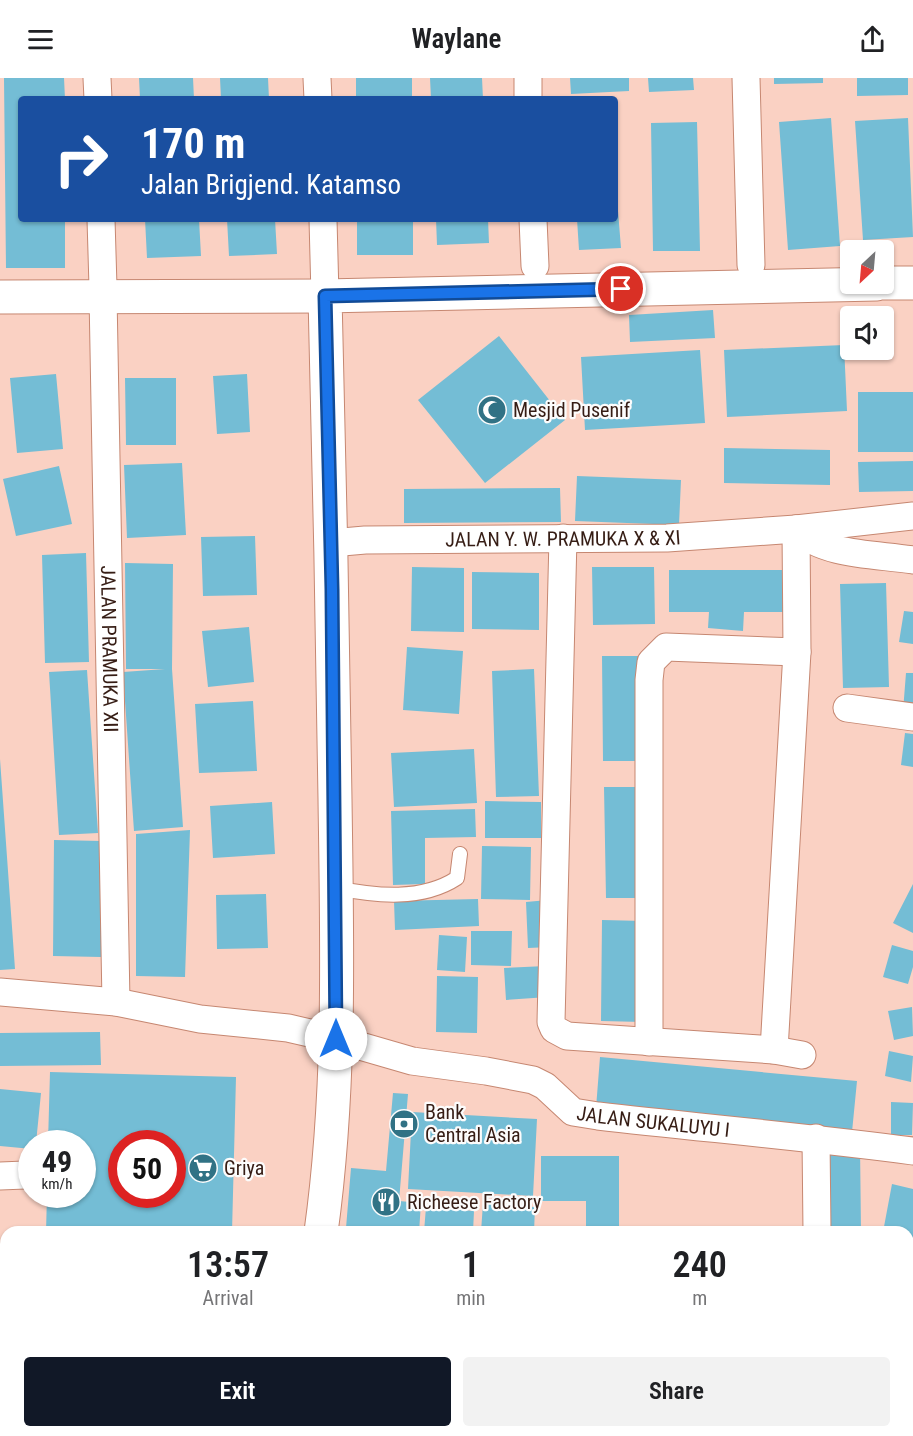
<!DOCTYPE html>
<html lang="en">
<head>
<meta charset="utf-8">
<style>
	body { margin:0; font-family:"Roboto Condensed",sans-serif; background:#f2f2f2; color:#202124; height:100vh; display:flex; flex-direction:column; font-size:22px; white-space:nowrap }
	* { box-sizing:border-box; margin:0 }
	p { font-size:20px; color:#757577 }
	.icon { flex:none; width:33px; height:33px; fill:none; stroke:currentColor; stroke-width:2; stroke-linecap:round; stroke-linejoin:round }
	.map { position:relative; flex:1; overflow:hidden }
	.panel { position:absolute; left:0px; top:1148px; width:914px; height:212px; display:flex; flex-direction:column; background:#fff; border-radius:18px 18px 0 0; box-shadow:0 2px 4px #0004 }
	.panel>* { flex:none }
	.top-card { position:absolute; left:18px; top:18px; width:600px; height:126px; border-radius:6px; box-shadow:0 2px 4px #0004; background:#1a4fa0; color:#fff; overflow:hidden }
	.needle { width:39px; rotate:206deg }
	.controls { position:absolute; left:840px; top:162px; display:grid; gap:12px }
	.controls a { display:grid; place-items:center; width:54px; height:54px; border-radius:6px; background:#fff; box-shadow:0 2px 4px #0004; font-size:30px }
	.speed { position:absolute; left:18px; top:1052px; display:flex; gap:12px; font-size:30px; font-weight:700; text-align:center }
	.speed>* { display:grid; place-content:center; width:78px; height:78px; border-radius:50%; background:#fff; box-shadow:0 2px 4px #0004; line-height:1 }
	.speed small { font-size:15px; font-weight:400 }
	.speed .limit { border:9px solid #d22; background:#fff; color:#111 }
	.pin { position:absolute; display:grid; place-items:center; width:51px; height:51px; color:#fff; margin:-26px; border:3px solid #fff; border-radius:50%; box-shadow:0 2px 6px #0007 }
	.me { position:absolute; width:66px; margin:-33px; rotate:0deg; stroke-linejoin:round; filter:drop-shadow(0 0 4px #0008) }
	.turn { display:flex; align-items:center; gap:21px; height:126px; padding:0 24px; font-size:27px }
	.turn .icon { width:78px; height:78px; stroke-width:2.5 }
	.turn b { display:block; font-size:42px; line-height:51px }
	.eta { display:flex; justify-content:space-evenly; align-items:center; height:102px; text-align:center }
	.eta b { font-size:36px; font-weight:600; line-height:42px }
	.button { display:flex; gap:12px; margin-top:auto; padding:12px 24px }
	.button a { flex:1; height:69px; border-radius:6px; background:#111827; color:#fff; font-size:24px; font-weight:600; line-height:69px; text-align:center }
	.button a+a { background:#f2f2f2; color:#202124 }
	header { display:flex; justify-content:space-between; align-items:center; height:78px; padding:0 24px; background:#fff; font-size:27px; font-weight:600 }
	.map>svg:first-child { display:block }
	.building { fill:#74bdd5; fill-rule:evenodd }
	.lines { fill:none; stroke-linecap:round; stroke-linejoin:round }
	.service-casing { stroke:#c68771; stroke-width:16 }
	.minor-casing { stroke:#c68771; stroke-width:29 }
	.tertiary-casing { stroke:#c68771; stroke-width:35 }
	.secondary-casing { stroke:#c68771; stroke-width:35 }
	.service { stroke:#fff; stroke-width:14 }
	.minor { stroke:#fff; stroke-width:27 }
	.tertiary { stroke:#fff; stroke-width:33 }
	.secondary { stroke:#fff; stroke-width:33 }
	.route-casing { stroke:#114b97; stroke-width:15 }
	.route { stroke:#1a73e8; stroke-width:10 }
	.labels { text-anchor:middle; stroke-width:4.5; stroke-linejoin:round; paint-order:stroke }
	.poi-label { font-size:20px; fill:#361d15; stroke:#fcfcfc; text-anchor:start }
	.street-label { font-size:20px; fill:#361d15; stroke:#fcfcfc }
</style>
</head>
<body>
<header><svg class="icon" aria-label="menu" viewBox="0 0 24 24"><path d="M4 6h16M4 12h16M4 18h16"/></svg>Waylane<svg class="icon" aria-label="share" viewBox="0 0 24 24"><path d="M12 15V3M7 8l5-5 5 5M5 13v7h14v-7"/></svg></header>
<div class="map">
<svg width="913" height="1358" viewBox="0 0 913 1358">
	<rect width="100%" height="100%" fill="#fad1c3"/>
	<path class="building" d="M4,0H64L65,21H21V141H65V190H6Z
		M139,0H193L194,21H140Z
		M220,0H268L269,21H221Z
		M356,0H412V21H356Z
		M430,0H482L483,21H431Z
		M570,0H629V13L571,16Z
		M648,0H693L694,12L649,14Z
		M774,0H823V5L774,6Z
		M857,0H908V17L857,18Z
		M831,40L840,168L788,172L779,44Z
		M908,40L913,159L863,162L855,43Z
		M697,44L700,173H653L651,45Z
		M615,96L621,170L579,172L577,141H615Z
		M145,141H199L201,178L147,180Z
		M227,141H275L277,176L229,178Z
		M357,141H413V177H357Z
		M436,141H488L489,165L437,167Z
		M713,232L715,260L630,264L629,237Z
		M499,258L565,342L485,405L418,322Z
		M844,267L847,333L727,339L724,272Z
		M700,272L705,345L585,352L581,279Z
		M56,296L63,371L17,375L10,300Z
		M247,296L250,354L217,356L213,298Z
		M125,300H176V367H126Z
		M858,314H913V374H858Z
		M724,370L830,372V407L724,405Z
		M913,383V413L859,414L858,384Z
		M182,385L186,457L127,460L124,387Z
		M59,388L72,446L16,458L3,401Z
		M577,398L681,402L679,447L575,443Z
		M560,410L561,444L404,445V411Z
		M255,458L257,517L203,518L201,459Z
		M86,475L89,584L45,585L42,477Z
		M125,485L173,486L172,591L183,749L134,753L123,594L165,591H126Z
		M412,489L464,490V554L411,553Z
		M592,489H654L655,546L593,547Z
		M669,492H788L789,534H744L743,553L708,550L709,534H669Z
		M472,494L539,495V552L472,551Z
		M886,505L889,609L843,610L840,506Z
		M904,533L913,534V566L899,564Z
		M249,549L254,604L208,609L202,553Z
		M407,569L463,573L459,636L403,632Z
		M602,578H640L641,683H603Z
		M534,591L539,718L496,719L492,593Z
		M87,592L98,755L59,757L49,594Z
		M906,595H913V634L903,633Z
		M253,623L257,693L199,695L195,626Z
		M905,655L913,656V689L901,687Z
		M474,671L477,725L394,729L391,675Z
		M0,681L15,891L0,892Z
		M604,709H641L643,820H606Z
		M485,723L541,724V760H485Z
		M272,724L275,776L213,780L210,728Z
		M475,731L476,759L425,760V806L393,807L391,733Z
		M190,752L185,899L136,898V756Z
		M54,762L102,763L101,879L53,878Z
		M482,768L531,769L530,822L481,821Z
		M913,806V855L893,845Z
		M266,816L268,870L217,871L216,817Z
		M478,821L479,848L395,852L394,823Z
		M548,822L550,869L528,870L526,824Z
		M602,842L644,843L643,944L601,943Z
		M471,853H512L511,888L471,887Z
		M439,857L467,859L465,894L437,892Z
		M892,867L913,873V889L908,906L883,899Z
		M546,888L548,919L506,922L504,890Z
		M437,898L478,899L477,955L436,954Z
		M912,929L913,958L894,962L888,933Z
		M100,954L101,987L0,988V955Z
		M889,973L913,978L911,1004L885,998Z
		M600,979L857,1003L852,1054L596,1030Z
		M50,994L236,999L232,1154H46L47,1116H82V1065H48ZM122,1065H172V1116H122Z
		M0,1011L41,1015L36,1065H32V1071L0,1068Z
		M393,1015L408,1016L399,1123L421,1125L419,1154L346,1150L351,1090L386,1093Z
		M891,1024L913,1025L912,1057H891Z
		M412,1034L537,1041L533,1118L408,1111Z
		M860,1067L861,1154H826L825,1068Z
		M541,1078H619V1154H586V1123H541Z
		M892,1106L913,1111V1220L908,1219V1154H883Z
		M483,1125L535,1129L534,1154H481Z
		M426,1129L474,1133L473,1154H424Z
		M27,1353H60V1358H27Z
		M450,1353H477V1358H450Z
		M499,1353H530V1358H499Z
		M536,1353H614V1358H536Z
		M710,1353V1358H620V1355Z
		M749,1353H799L800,1358H749Z
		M833,1353H906L898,1358H834Z"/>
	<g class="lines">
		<g class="service-casing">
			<path id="service" d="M336,810C376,818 422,823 457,800L460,776
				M197,1353L220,1358"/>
		</g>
		<g class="minor-casing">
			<g id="minor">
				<path d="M97,0L98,21"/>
				<path d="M317,0L318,21"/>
				<path d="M528,0V21"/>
				<path d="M746,0L751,187"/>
				<path d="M101,141L103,209"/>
				<path d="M323,141L325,218"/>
				<path d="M533,141L535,188"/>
				<path id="s1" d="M103,217L116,924"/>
				<path d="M796,451C825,478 875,476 913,482"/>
				<path d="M563,460L551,944L554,951L567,958L774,972L802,977"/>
				<path id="s2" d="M331,465L365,462L667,460L796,451L913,438"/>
				<path d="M847,630L913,639"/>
				<path id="s3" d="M0,914L116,924L200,941L288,950L336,961L412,983L486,993L533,1002L545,1008L573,1034L598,1038C703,1050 808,1059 913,1073"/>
				<path d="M649,964V602L651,584L666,569L797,574"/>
				<path d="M774,972L797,574L796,451"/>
				<path d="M816,1060L817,1154"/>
				<path d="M0,1098L25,1097"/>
				<path d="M814,1358V1353"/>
			</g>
		</g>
		<g class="tertiary-casing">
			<path id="tertiary" d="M0,219L325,218"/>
		</g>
		<g class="secondary-casing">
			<path id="secondary" d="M884,205H913
				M321,1154C341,1010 337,865 335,721C333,553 329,386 325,218L877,206
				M284,1358L285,1353"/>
		</g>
		<use href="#service" class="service"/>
		<use href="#minor" class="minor"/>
		<use href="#tertiary" class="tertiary"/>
		<use href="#secondary" class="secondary"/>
	</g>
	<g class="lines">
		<g class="route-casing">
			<path id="route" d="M336,961L332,511L325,218L621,211"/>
		</g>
		<use href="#route" class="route"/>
	</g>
	<defs>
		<g id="mosque-disc" transform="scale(1.5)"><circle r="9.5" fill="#317285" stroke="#fcfcfc"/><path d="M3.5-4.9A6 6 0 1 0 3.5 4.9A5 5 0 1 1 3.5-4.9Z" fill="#fff"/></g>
		<g id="bank-disc" transform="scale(1.5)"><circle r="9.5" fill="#317285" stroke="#fcfcfc"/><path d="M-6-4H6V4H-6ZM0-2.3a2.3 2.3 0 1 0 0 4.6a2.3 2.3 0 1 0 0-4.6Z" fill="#fff"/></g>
		<g id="supermarket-disc" transform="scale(1.5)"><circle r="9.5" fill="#317285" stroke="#fcfcfc"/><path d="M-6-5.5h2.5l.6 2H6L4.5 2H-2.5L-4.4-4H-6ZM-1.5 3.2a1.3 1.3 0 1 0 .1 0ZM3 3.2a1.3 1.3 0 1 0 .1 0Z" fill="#fff"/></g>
		<g id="restaurant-disc" transform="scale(1.5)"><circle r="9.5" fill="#317285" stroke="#fcfcfc"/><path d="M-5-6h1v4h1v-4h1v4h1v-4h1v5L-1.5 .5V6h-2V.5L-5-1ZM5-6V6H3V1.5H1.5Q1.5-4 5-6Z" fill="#fff"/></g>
	</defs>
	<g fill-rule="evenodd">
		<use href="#mosque-disc" x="492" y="332"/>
		<use href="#bank-disc" x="404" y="1046"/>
		<use href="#supermarket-disc" x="203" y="1090"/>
		<use href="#restaurant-disc" x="386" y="1124"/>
	</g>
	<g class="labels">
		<g class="poi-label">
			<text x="513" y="339">Mesjid Pusenif</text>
			<text x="425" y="1041">Bank<tspan x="425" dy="23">Central Asia</tspan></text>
			<text x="224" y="1097">Griya</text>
			<text x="407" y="1131">Richeese Factory</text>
		</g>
		<g class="street-label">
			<text dy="7" stroke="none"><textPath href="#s2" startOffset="232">JALAN Y. W. PRAMUKA X &amp; XI</textPath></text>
			<text dy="7" stroke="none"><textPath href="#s1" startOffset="354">JALAN PRAMUKA XII</textPath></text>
			<text dy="7" stroke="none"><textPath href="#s3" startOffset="674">JALAN SUKALUYU I</textPath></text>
		</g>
	</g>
</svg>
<div class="controls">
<a><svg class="needle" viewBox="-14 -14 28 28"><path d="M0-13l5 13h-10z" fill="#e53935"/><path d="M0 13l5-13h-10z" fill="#757577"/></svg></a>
<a><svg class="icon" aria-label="sound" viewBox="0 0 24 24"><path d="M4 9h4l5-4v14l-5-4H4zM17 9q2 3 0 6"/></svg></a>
</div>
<div class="speed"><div>49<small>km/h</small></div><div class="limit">50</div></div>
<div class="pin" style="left:621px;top:211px;background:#d93025"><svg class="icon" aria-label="arrive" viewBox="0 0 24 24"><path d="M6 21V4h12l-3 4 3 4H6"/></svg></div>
<svg class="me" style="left:336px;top:961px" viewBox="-20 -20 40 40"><circle r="19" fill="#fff"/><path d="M0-13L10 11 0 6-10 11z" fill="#1a73e8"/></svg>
<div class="top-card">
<div class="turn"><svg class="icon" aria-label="right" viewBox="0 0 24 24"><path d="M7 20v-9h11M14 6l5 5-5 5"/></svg><div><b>170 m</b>Jalan Brigjend. Katamso</div></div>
</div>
<section class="panel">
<div class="eta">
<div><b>13:57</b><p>Arrival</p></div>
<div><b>1</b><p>min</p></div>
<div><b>240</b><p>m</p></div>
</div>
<div class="button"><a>Exit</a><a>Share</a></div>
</section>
</div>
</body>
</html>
